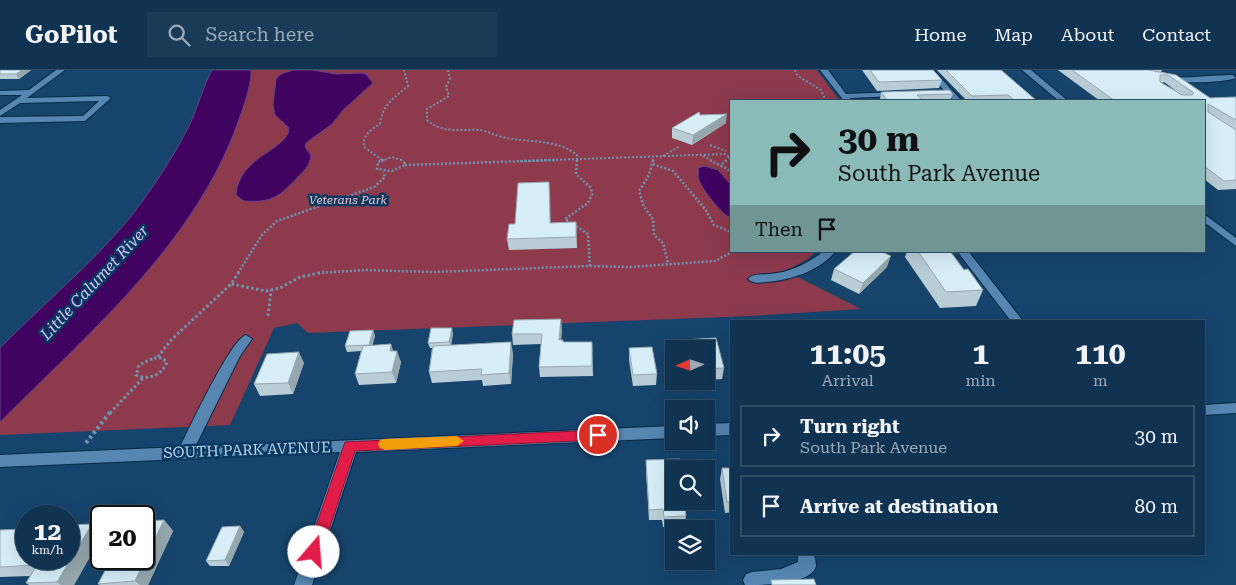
<!DOCTYPE html>
<html lang="en">
<head>
<meta charset="utf-8">
<style>
	body { margin:0; font-family:"Roboto Serif",serif; background:#193b58; color:#f1f3f6; height:100vh; display:flex; flex-direction:column; font-size:19px; white-space:nowrap }
	* { box-sizing:border-box; margin:0 }
	p { font-size:16px; color:#9caab7 }
	.icon { flex:none; width:28px; height:28px; fill:none; stroke:currentColor; stroke-width:2; stroke-linecap:round; stroke-linejoin:round }
	.map { position:relative; flex:1; overflow:hidden }
	.details { position:absolute; left:730px; top:250px; width:475px; height:235px; display:flex; flex-direction:column; background:#103351; border-radius:0px; box-shadow:0 5px 20px #0002,0 0 0 1px #304e68 }
	.details>* { flex:none }
	.banner { position:absolute; left:730px; top:30px; width:475px; height:152px; border-radius:0px; box-shadow:0 5px 20px #0002,0 0 0 1px #304e68; background:#8bbbb9; color:#111; overflow:hidden }
	.needle { width:32px; rotate:267deg }
	.buttons { position:absolute; left:665px; top:270px; display:grid; gap:10px }
	.buttons a { display:grid; place-items:center; width:50px; height:50px; border-radius:0px; background:#103351; box-shadow:0 5px 20px #0002,0 0 0 1px #304e68; font-size:25px }
	.speed { position:absolute; left:15px; top:435px; display:flex; gap:10px; font-size:25px; font-weight:700; text-align:center }
	.speed>* { display:grid; place-content:center; width:65px; height:65px; border-radius:50%; background:#103351; box-shadow:0 5px 20px #0002,0 0 0 1px #304e68; line-height:1 }
	.speed small { font-size:12px; font-weight:400 }
	.speed .limit { border:2px solid #111; border-radius:8px; background:#fff; color:#111 }
	.pin { position:absolute; display:grid; place-items:center; width:42px; height:42px; color:#fff; margin:-21px; border:2px solid #fff; border-radius:50%; box-shadow:0 1px 5px #0007 }
	.me { position:absolute; width:55px; margin:-28px; rotate:18deg; stroke-linejoin:round; filter:drop-shadow(0 0 4px #0008) }
	.turn { display:flex; align-items:center; gap:18px; height:105px; padding:0 25px; font-size:22px }
	.turn .icon { width:65px; height:65px; stroke-width:2.5 }
	.turn b { display:block; font-size:35px; line-height:42px }
	.then { display:flex; align-items:center; height:48px; padding:0 25px; background:#0003; gap:10px; font-size:19px }
	.eta { display:flex; justify-content:space-evenly; align-items:center; height:85px; text-align:center }
	.eta b { font-size:30px; font-weight:700; line-height:35px }
	ul { padding:0; list-style:none }
	li { display:flex; align-items:center; gap:15px; height:62px; margin:0 10px 8px; padding:0 15px; border:2px solid #304e68; border-radius:0px }
	li div { flex:1 }
	li b { display:block; font-size:19px }
	li em { font-style:normal }
	header { display:flex; align-items:center; gap:30px; box-sizing:border-box; height:70px; padding:0 25px; background:#103351; border-bottom:1px solid #304e68 }
	header strong { font-size:24px }
	nav { display:flex; gap:28px; margin-inline-start:auto; font-size:18px }
	.search { width:350px; height:45px; background:#193b58; display:flex; align-items:center; gap:12px; box-sizing:border-box; padding:0 18px; border-radius:0px; color:#9caab7; font-size:19px }
	.map>svg:first-child { display:block }
	.green { fill:#8d3a4d }
	.water { fill:#400360; stroke:#65428a }
	.lines { fill:none; stroke-linecap:round; stroke-linejoin:round }
	.minor-casing { stroke:#062a48; stroke-width:2 }
	.path-far3 { stroke:#7193b2; stroke-width:2; stroke-dasharray:2 2; stroke-linecap:butt }
	.path-far2 { stroke:#7193b2; stroke-width:2.5; stroke-dasharray:2 2; stroke-linecap:butt }
	.path-far1 { stroke:#7193b2; stroke-width:3; stroke-dasharray:2.5 2.5; stroke-linecap:butt }
	.path { stroke:#7193b2; stroke-width:4; stroke-dasharray:3 3; stroke-linecap:butt }
	.minor { fill:#5786b2; fill-rule:evenodd }
	.wall { fill:#b9cdd6; fill-rule:evenodd }
	.shaded-wall { fill:#96a7ae }
	.building { fill:#d7eef9; stroke:#96a7ae; fill-rule:evenodd }
	.route { fill:#e11d48; stroke:#92132f }
	.slow { fill:#f59e0b }
	.labels { text-anchor:middle; stroke-width:5; stroke-linejoin:round; paint-order:stroke }
	.far-park-label { font-size:12px; font-style:italic; fill:#fec2cb; stroke:#083961 }
	.street-label { font-size:15px; fill:#bcd4ec; stroke:#083961 }
	.water-label { font-size:16px; font-style:italic; fill:#d8c0ef; stroke:#083961 }
</style>
</head>
<body>
<header>
<strong>GoPilot</strong>
<div class="search"><svg class="icon" aria-label="search" viewBox="0 0 24 24"><circle cx="10" cy="10" r="6"/><path d="M15 15l6 6"/></svg>Search here</div>
<nav><a>Home</a><a>Map</a><a>About</a><a>Contact</a></nav>
</header>
<div class="map">
<svg width="1236" height="515" viewBox="0 0 1236 515">
	<rect width="100%" height="100%" fill="#16446c"/>
	<path class="green" d="M251,0H817L840,31H731V181H816L808,189L786,201L861,239L751,246L308,263L297,253L274,258L230,355L0,365V352C89,263 175,189 228,72C238,49 251,25 251,0Z"/>
	<path class="water" d="M212,0H251C251,19 243,37 237,55C193,175 88,264 0,352V278C42,235 90,196 129,149C151,121 173,88 189,56C198,38 202,18 212,0Z
		M293,0H313L336,4L362,3L366,4L373,13L343,40L332,54L306,73L305,77L311,85C310,96 304,101 297,108C279,127 271,133 244,131L236,125C239,85 289,80 289,58L275,45L273,35L276,9L281,4Z
		M704,96L718,100L731,115V148C721,144 703,120 699,110C697,105 700,103 698,98Z"/>
	<g class="lines">
		<g class="minor-casing">
			<path id="minor" d="M56,0H65L27,28L107,26L111,28L85,51L0,53V47L83,46L99,31L20,33L0,46V40L22,25H0V21L29,20Z
				M820,0H828L846,24L897,22L901,24L897,26L850,28L852,31H844Z
				M925,0H933L962,31H954Z
				M1022,0H1031L1068,31H1059Z
				M1129,0C1141,0 1152,6 1164,7C1187,9 1210,5 1233,5L1236,8C1216,15 1146,14 1129,0Z
				M1204,144L1236,168V176L1204,152Z
				M824,181H836C819,201 792,210 766,212C760,213 753,214 748,209C753,203 763,205 770,204C791,202 807,194 824,181Z
				M957,181H968L1023,251H1011Z
				M246,265L252,269L240,286L195,377L674,356V368L356,382L312,515H294L340,382L0,397V385L180,377C189,359 231,269 246,265Z
				M1236,333V343L1204,345V335Z
				M731,353V365L706,366V354Z
				M798,484H814C815,488 816,493 816,496C812,515 761,515 745,515L743,510L746,504L752,502L781,499L798,492Z"/>
		</g>
		<path class="path-far3" d="M448,0L450,8L446,17L449,26L427,39V50C443,64 460,59 479,60C487,61 494,65 502,67C526,73 556,68 577,85V91
			M795,0L798,6L821,20L826,31
			M710,75L726,81
			M663,86L680,76
			M703,86L712,91
			M382,90L364,77C362,65 371,60 380,54C382,35 394,28 408,16L404,0
			M381,91L392,87L404,91
			M520,91L725,84L731,88
			M653,91V87
			M725,91L730,87"/>
		<path class="path-far2" d="M384,90L378,92L377,99L392,101L405,95L403,90
			M577,90L576,104L591,118L592,124L588,133L565,149L588,164L590,196
			M653,90L649,105L639,121L644,137L653,149L654,165L663,173L668,193
			M710,90L731,101
			M653,94L673,101L705,139L714,155L731,162
			M722,94L727,90
			M405,95L557,90
			M238,203L262,165L277,151L374,117L385,107L383,102
			M318,203L365,200L433,202L590,196L630,197L715,191L734,181"/>
		<path class="path-far1" d="M239,202L231,214L266,221L280,218L300,207L324,202
			M268,246L271,220
			M158,287L170,271L231,214
			M154,288H162L167,292C162,305 149,311 136,305L139,295Z
			M110,343L143,308"/>
		<path class="path" d="M86,373L111,341"/>
		<use href="#minor" class="minor"/>
	</g>
	<path class="wall" d="M0,0H31L19,9H0Z
		M862,0H933L942,10L939,18L877,21Z
		M937,0H1001L1037,31H967Z
		M1058,0H1162L1161,2L1176,5L1210,28L1236,27V119L1218,120L1204,109V31H1100ZM1164,12L1175,20L1162,13Z
		M881,22L953,24L950,30L922,31H882L880,29Z
		M700,45L726,53L692,75L672,68V58Z
		M550,122V153L576,152L577,178L509,180L507,169L515,154Z
		M907,181H950L964,200L983,220L976,236L940,238L905,187Z
		M887,197L859,224L831,210L834,199Z
		M562,259L561,270L564,272H592L593,306L540,307L539,297L541,274L513,275L512,264Z
		M373,260L375,266L372,275L394,281L401,292L396,313L359,315L355,304L361,281L347,282L345,276Z
		M453,263L451,275L513,283L511,314L483,316L482,310L432,313L429,302L432,278H430L428,273Z
		M716,268L724,298L722,309L706,310V279H682L683,270Z
		M629,278L657,304L656,315L633,316L629,290Z
		M304,293L293,324L260,326L254,314Z
		M646,390L686,446L684,457H663L662,450H649L646,401Z
		M722,398H731V442L725,443L720,409Z
		M164,450L173,461L148,515H100L98,514Z
		M92,454L101,464V467L74,515H29L26,513L30,506L0,507V460L26,489Z
		M240,456L244,462L229,496H210L206,491Z"/>
	<path class="shaded-wall" d="M22,0H31L19,9L16,4Z
		M727,44L726,53L692,75L693,65Z
		M549,112L550,122L551,164L550,153Z
		M891,186L887,197L859,224L863,213Z
		M561,249L562,259L560,281L559,270Z
		M452,258L453,263L451,277L449,272Z
		M373,260L375,266L371,281L369,275Z
		M511,272L513,283L511,314L509,303Z
		M391,274L395,286L390,281Z
		M397,281L401,292L396,313L392,302Z
		M299,282L304,293L293,324L288,313Z
		M164,450L173,461L148,515H140L135,511Z
		M92,454L101,464V467L74,515H61L57,512Z
		M240,456L244,462L229,496L225,490Z"/>
	<path class="building" d="M0,0H22L16,4H0Z
		M870,0H933L942,10L879,12Z
		M946,0H1001L1037,31H1015L1008,25L972,26Z
		M1072,0H1148L1176,5L1210,28L1236,27V50L1208,34V42L1236,60V110L1224,111L1204,96V31H1115ZM1160,5H1168L1194,23L1192,25H1182L1160,12Z
		M949,20L953,24L917,25L922,30L907,31H888L881,22Z
		M699,42L700,45L727,44L693,65L672,58Z
		M549,112L550,153L576,152V167L507,169L509,154H515L518,113Z
		M855,181H880L891,186L863,213L834,199Z
		M918,181H950L964,200L968,199L983,220L946,222Z
		M561,249L559,270H563V272H592V296L539,297L542,264H512L514,250Z
		M431,258H452L449,272L428,273Z
		M373,260L369,275L345,276L350,261Z
		M716,268L724,298L706,299V279H685L683,270Z
		M511,272L509,303L481,305L482,299L429,302L433,276Z
		M391,274L390,281H397L392,302L355,304L363,276Z
		M652,277L657,304L633,305L629,278Z
		M299,282L288,313L254,314L267,284Z
		M680,389L681,399H674V431H684L686,446L664,447L663,439L649,440L646,390Z
		M722,398H731V432H727Z
		M164,450L135,511L98,514L111,489H144V451Z
		M92,454L57,512L26,513L37,495L0,497V460L26,459V489H69V455Z
		M240,456L225,490L206,491L222,457Z
		M814,509L816,515H772L771,510Z"/>
	<path class="route" d="M598,360L604,365L598,370L355,381L320,487L314,489L309,487L307,482L345,372Z"/>
	<path class="slow" d="M457,366L464,371L457,376L385,380L380,378L378,374L380,370L385,369Z"/>
	<g class="labels">
		<g class="far-park-label">
			<text x="348" y="134">Veterans Park</text>
		</g>
		<g class="street-label">
			<text transform="translate(247 380) rotate(-2)" y="5">SOUTH PARK AVENUE</text>
		</g>
		<g class="water-label">
			<text transform="translate(94 212) rotate(-47)" y="6">Little Calumet River</text>
		</g>
	</g>
</svg>
<div class="buttons">
<a><svg class="needle" viewBox="-14 -14 28 28"><path d="M0-13l5 13h-10z" fill="#e53935"/><path d="M0 13l5-13h-10z" fill="#9caab7"/></svg></a>
<a><svg class="icon" aria-label="sound" viewBox="0 0 24 24"><path d="M4 9h4l5-4v14l-5-4H4zM17 9q2 3 0 6"/></svg></a>
<a><svg class="icon" aria-label="search" viewBox="0 0 24 24"><circle cx="10" cy="10" r="6"/><path d="M15 15l6 6"/></svg></a>
<a><svg class="icon" aria-label="layers" viewBox="0 0 24 24"><path d="M12 4l9 5-9 5-9-5zM3 14l9 5 9-5"/></svg></a>
</div>
<div class="speed"><div>12<small>km/h</small></div><div class="limit">20</div></div>
<div class="pin" style="left:598px;top:365px;background:#d93025"><svg class="icon" aria-label="arrive" viewBox="0 0 24 24"><path d="M6 21V4h12l-3 4 3 4H6"/></svg></div>
<svg class="me" style="left:314px;top:482px" viewBox="-20 -20 40 40"><circle r="19" fill="#fff"/><path d="M0-13L10 11 0 6-10 11z" fill="#e11d48"/></svg>
<div class="banner">
<div class="turn"><svg class="icon" aria-label="right" viewBox="0 0 24 24"><path d="M7 20v-9h11M14 6l5 5-5 5"/></svg><div><b>30 m</b>South Park Avenue</div></div>
<div class="then">Then<svg class="icon" aria-label="arrive" viewBox="0 0 24 24"><path d="M6 21V4h12l-3 4 3 4H6"/></svg></div>
</div>
<section class="details">
<div class="eta">
<div><b>11:05</b><p>Arrival</p></div>
<div><b>1</b><p>min</p></div>
<div><b>110</b><p>m</p></div>
</div>
<ul>
<li><svg class="icon" aria-label="right" viewBox="0 0 24 24"><path d="M7 20v-9h11M14 6l5 5-5 5"/></svg><div><b>Turn right</b><p>South Park Avenue</p></div><em>30 m</em></li>
<li><svg class="icon" aria-label="arrive" viewBox="0 0 24 24"><path d="M6 21V4h12l-3 4 3 4H6"/></svg><div><b>Arrive at destination</b></div><em>80 m</em></li>
</ul>
</section>
</div>
</body>
</html>
